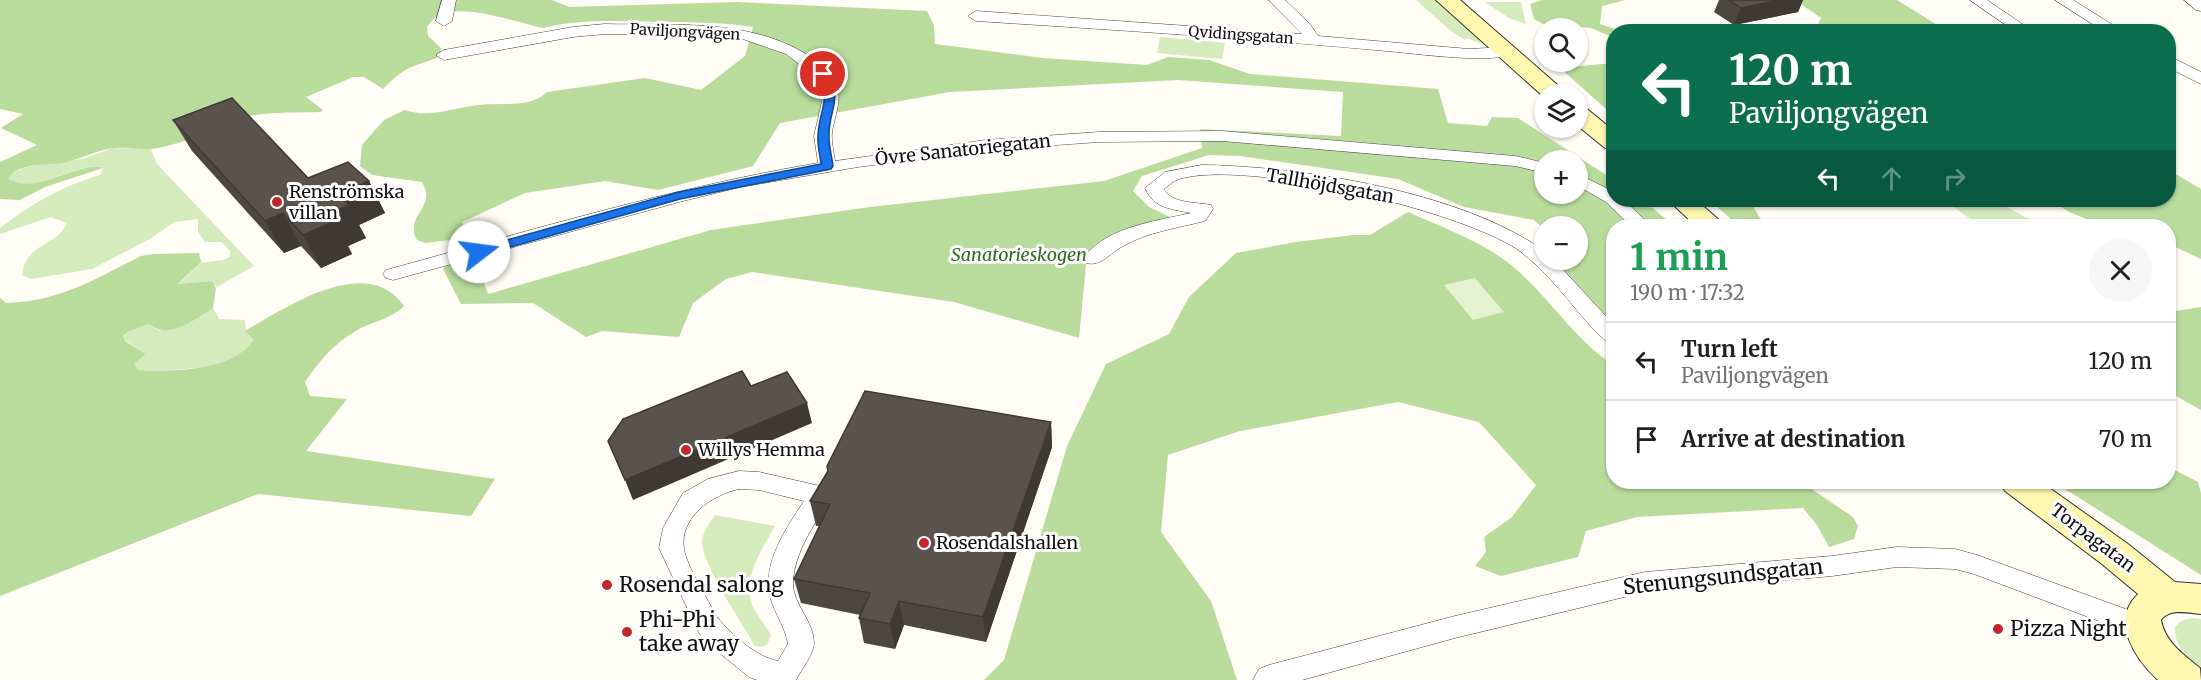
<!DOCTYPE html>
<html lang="en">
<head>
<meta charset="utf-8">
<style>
	body { margin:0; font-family:Merriweather,serif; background:#f6f6f6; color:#202124; height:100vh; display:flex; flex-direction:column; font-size:22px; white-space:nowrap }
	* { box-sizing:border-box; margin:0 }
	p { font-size:20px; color:#757577 }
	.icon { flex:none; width:33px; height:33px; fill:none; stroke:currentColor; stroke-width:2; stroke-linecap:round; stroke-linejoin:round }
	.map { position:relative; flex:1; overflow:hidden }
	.drawer { position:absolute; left:1606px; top:219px; width:570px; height:270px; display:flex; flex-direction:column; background:#fff; border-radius:24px; box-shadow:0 2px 4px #0004 }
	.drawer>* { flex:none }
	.top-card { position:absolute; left:1606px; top:24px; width:570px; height:183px; border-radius:24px; box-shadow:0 2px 4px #0004; background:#0b6e4f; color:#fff; overflow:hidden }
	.buttons { position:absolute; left:1534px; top:18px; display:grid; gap:12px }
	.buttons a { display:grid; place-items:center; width:54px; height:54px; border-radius:50%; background:#fff; box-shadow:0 2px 4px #0004; font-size:30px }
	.pin { position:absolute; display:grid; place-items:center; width:51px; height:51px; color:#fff; margin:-26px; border:3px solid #fff; border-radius:50%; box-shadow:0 2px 6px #0007 }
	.me { position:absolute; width:66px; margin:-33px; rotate:75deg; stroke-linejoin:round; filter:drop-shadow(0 0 4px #0008) }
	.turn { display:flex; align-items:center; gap:21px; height:126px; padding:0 24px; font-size:27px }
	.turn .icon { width:78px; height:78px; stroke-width:2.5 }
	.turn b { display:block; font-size:42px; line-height:51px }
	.lanes { display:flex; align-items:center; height:57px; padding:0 24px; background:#0003; justify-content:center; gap:30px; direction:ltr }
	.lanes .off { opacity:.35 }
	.round { display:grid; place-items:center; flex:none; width:63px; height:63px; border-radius:32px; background:#f6f6f6 }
	.headline { display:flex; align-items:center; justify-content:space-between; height:102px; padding:0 24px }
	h1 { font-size:36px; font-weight:700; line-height:45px; color:#1e9e55 }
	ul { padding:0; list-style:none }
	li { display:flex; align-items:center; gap:18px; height:78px; padding:0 24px; border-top:2px solid #e0e0e0 }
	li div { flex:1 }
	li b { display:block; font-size:22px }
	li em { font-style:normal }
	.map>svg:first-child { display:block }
	.green { fill:#d5ebbd }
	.forest { fill:#b9dc9c; fill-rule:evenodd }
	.pitch { fill:#e6f2cf }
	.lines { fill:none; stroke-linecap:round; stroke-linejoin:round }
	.street-casing { stroke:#444; stroke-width:1 }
	.secondary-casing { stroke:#333; stroke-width:2 }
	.street { fill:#fff; fill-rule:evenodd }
	.secondary { fill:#fff6b0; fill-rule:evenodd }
	.wall { fill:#4d4742 }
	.shaded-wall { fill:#3f3936 }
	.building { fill:#5a524d; stroke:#3f3936; stroke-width:1.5 }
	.route { fill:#1a73e8; stroke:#114b97; stroke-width:1.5 }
	.poi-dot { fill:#c4262e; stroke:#fff; stroke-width:2 }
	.labels { text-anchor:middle; stroke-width:6; stroke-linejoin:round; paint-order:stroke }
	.far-street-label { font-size:15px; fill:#111; stroke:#fff }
	.street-label { font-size:18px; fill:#111; stroke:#fff }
	.poi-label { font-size:18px; fill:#111; stroke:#fff; text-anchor:start }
	.park-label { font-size:18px; font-style:italic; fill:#2f6b1f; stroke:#fff }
	.near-street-label { font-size:21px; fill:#111; stroke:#fff }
	.near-poi-label { font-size:21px; fill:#111; stroke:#fff; text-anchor:start }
</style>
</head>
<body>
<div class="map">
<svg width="2201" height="680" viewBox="0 0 2201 680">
	<rect width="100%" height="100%" fill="#fffdf5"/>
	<path class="green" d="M1416,0H1437L1484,45L1467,38L1465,40L1452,32Z
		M1485,2H1521L1526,24L1509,18Z
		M1160,37L1225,43L1222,59L1157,53Z
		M113,148L151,149L157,164L254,266L217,287L211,281L179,284L200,263L223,260L230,257V251L222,242H205L198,232V219L174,222L150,239L92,269L31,279L22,275C26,242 57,247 67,223L51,217L0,234V228C33,203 60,187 100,175L103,168C84,158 36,196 7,179C20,161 64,164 85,158C95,155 104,151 113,148Z
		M1944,200H1987L2000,203L2025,217L2057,226H1980Z
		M213,308L219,319L245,320L246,331L255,340C231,371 174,371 138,370L134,364L146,354L125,340L123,337L128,332L148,324L159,330L185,325Z
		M715,515L775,526C762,550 741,578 753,607C758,617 766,626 771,635L767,645L761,647L755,646C743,624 700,562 702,540C704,530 710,522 715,515Z
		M2191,618L2201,619V667C2187,656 2174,646 2175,627L2181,621Z"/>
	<path class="forest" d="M0,0H552L569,7L737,2L927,11L934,25L935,44L1043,58L1147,65L1168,57L1209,60L1250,74L1438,89L1448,123L1487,126L1492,117L1518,118L1614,180V200H1643L1674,226H1614V326L1565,280L1563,260H1578V226H1545V230L1534,220L1464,207L1398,179L1240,156L1209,155L1142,176L1133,191L1149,207L1174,219L1087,255L1079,338L954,302L752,272L726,279L693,303L679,337L602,331L586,337L533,303L461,304L443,269L467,238L426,243L417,240C403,215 438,208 422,182L372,175L360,166L362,145L384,120L405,110C431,119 454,107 480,105C502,102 529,109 547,92L645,78L701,90L745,56L753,27C720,22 688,22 655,22C619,21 578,19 543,28C516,22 461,2 437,16C433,18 430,24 427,27L428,36L441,48V56C431,61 420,63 409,68C399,73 391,81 383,89L364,77H353L306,97L323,110L320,112C291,113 261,111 233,120C213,127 195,139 174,144C167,146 159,148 152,149C140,150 127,147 115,148C100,149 83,158 67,162C49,166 19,161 8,179C36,196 83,159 103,168L45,187L20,200L0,199V162L37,145L1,128L23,114L0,109ZM1178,80L1343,92L1341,136L1200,129L1202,148L1104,181L870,207L711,230L488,294L462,222L525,193L605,181L658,190L753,166L780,123L950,92ZM1545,160H1578V194H1545Z
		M1542,0H1625L1602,6L1600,24L1621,31L1614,32V38L1591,28L1543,24L1534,19L1530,4Z
		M1795,0H1897L1947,31H1815L1821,18Z
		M1614,63V116L1560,68Z
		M2169,170L2201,189V259L2169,244V226H2104L2069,212L2050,200H2169Z
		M1709,200H1749L1760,218L1769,226H1739Z
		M1408,212C1446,229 1487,243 1518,271C1549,298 1579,344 1614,365V482H1801L1853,517L1858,526L1854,539L1829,547L1817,525L1803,508L1637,517L1586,531L1578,557L1501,576L1475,566L1486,552L1484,537L1512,517L1536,485L1479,422L1398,402L1240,431L1168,455L1161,532L1211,601L1237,680H984L1004,660L1067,446L1106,364L1169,334L1189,297L1236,253L1296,242L1353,235H1370Z
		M199,253L201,262L178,284L212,281L216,288L213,308C198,317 180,332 162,330C157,329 153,326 148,324L128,332L123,336L125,341L146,354L134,364L138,370C173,372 232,371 254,340L245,331C285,308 367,252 404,306C390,320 370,322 354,332C333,345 319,361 305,382L310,396L347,399L306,451L495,479L471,516L258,494L0,596V298L6,303C61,301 93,280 141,256L153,254Z
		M2201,307V410L2169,392V312Z
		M2169,467L2198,482L2201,493V575L2054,482H2169Z"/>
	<path class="pitch" d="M1475,278L1504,312L1473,320L1444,285Z"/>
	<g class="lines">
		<g class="street-casing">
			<path id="street" d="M442,0H456L452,21L444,26L436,21Z
				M1269,0H1285L1310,24L1318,36L1469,49L1506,47L1514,52C1503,65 1417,54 1398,52C1258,39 1117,30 976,21L968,16L976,11L1302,34Z
				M1970,0H1987L2034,32H2016Z
				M2055,0H2073L2124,32H2105Z
				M2184,0H2201V11L2196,10Z
				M605,24C675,26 755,17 815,60C824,67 832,73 836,83C843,99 834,117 832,133C831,142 834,152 835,161L986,140L1099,132L1222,131L1515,156L1545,163V173L1515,166L1222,141L1099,142L986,150L858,167L740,187L683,201L393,280L386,278L383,274L386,270C529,231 671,188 818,163L814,136L823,97L816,77L786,54L740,38L717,36L605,34L573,37L444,60L436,55L444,50L573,27Z
				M2169,56L2201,72V84L2169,68Z
				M1202,165C1300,166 1463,192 1544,251L1545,260L1555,261L1614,325V344L1607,342L1595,331C1570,304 1548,271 1517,249C1457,210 1247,159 1179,179C1173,181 1168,186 1164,189C1171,204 1197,202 1211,205L1213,209L1205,221C1177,228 1148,232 1123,246C1110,253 1101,267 1086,263L1083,259C1104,227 1157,221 1191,213C1172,209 1154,209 1145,188L1165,172Z
				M1578,174L1614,192V200H1624L1651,226H1631L1606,202L1578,186Z
				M739,471L759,472L820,486L828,488L832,495C817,522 794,550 793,583C793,605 814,621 814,643C814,654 801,670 796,680H757L749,677L707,643L699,633L659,548L663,528L683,493L708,479ZM739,489L759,490L804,501C787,527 762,563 770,596C774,613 785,626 788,644L778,661C756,657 732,635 717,617C708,600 687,567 684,549C679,517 712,495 739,489Z
				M1897,547L1955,549L1977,555L2153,619L2157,627L2153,635L2144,638L1974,574L1955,569L1897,567L1832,576L1645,592L1455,638L1302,680H1253L1259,669L1269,665L1455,616L1645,572L1832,556Z"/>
		</g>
		<g class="secondary-casing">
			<path id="secondary" d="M1436,0H1460L1562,89L1565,94H1545V98Z
				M1578,107L1587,109L1614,131V150L1605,148L1578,126Z
				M1668,200H1696L1726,226H1696Z
				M2000,482H2041L2128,544L2175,582L2201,584V614C2188,613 2170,608 2161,620C2165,642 2183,654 2200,668L2201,680H2158C2135,659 2110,621 2138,594L2102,564L2005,491Z"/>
		</g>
		<use href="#street" class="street"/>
		<use href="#secondary" class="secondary"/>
	</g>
	<path class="wall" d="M1719,0H1803L1798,12L1734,25L1714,12Z
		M173,120L308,178L369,181L385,213L359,225L366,238L348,246L352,254L321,268L301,246L284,253L192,151Z
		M1051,422L1052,447L986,642L904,625L895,649L864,643L859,618L860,615L801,603L794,579L820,526H816L810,501L828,472L827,466Z"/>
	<path class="shaded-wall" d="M1780,0H1803L1798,12L1734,25L1741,8Z
		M369,181L385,213L359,225L366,238L348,246L352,254L321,268L303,235L338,194Z
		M283,213L301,246L284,253L265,221Z
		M807,403L812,423L633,500L625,480Z
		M1051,422L1052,447L986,642L983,617Z
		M899,601L904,625L895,649L890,624Z"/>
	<path class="building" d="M1729,0H1780L1741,8Z
		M232,98L308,178L348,162L369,181L338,194L349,205L328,214L335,221L303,235L283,213L265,221L173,120Z
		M742,371L751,386L787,372L807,403L625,480L608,441L623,419Z
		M865,391L1051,422L983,617L899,601L890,624L859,618L870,593L794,579L830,504L810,501L828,471L827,466Z"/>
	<path class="route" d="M823,71L827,72C844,99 828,110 829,137C829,147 832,157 833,166L831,169L680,199L479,256L473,252L475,249L679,192L821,164C820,155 817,144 818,135C819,110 832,99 818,74Z"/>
	<g class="poi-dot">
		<circle cx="277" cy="202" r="6"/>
		<circle cx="686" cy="450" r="6"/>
		<circle cx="924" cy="543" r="6"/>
		<circle cx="607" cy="585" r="6"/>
		<circle cx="1998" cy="629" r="6"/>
		<circle cx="627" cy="632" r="6"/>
	</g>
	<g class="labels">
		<g class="far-street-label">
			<text transform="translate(685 32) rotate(3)" y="5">Paviljongvägen</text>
			<text transform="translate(1241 35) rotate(4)" y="5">Qvidingsgatan</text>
		</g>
		<g class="street-label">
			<text transform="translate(963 150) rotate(-6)" y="6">Övre Sanatoriegatan</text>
			<text transform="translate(1330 186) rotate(10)" y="6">Tallhöjdsgatan</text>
			<text transform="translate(2093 538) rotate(37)" y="6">Torpagatan</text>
		</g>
		<g class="poi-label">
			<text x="289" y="198">Renströmska<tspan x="289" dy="21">villan</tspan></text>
			<text x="698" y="456">Willys Hemma</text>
			<text x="936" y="549">Rosendalshallen</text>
		</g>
		<g class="park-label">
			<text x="1019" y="261">Sanatorieskogen</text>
		</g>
		<g class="near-street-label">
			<text transform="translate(1723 577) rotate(-6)" y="7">Stenungsundsgatan</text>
		</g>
		<g class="near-poi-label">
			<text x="619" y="592">Rosendal salong</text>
			<text x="639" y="627">Phi-Phi<tspan x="639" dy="24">take away</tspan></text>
			<text x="2010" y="636">Pizza Night</text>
		</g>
	</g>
</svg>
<div class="buttons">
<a><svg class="icon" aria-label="search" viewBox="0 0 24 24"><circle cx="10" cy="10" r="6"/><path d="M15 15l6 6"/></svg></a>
<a><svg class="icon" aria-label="layers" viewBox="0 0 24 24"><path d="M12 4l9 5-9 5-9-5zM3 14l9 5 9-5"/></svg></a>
<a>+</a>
<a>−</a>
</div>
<div class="pin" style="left:823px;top:74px;background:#d93025"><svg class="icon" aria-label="arrive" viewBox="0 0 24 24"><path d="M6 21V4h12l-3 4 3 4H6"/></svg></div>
<svg class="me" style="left:479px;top:252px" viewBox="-20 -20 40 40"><circle r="19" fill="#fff"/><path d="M0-13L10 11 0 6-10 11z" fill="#1a73e8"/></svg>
<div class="top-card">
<div class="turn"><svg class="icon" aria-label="left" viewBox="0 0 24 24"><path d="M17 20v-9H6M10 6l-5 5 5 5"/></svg><div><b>120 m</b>Paviljongvägen</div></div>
<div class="lanes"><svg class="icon" aria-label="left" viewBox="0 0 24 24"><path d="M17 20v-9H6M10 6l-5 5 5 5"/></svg><svg class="icon off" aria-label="ahead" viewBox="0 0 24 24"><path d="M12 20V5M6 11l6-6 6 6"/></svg><svg class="icon off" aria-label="right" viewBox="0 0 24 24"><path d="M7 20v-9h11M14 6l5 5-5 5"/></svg></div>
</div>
<section class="drawer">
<div class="headline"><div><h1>1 min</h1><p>190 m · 17:32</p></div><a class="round"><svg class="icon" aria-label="close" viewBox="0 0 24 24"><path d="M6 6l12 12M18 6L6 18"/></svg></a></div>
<ul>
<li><svg class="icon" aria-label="left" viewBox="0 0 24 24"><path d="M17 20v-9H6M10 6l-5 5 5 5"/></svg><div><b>Turn left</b><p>Paviljongvägen</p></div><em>120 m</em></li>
<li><svg class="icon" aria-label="arrive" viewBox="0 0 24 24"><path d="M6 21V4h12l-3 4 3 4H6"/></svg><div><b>Arrive at destination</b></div><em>70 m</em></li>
</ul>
</section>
</div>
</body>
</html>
